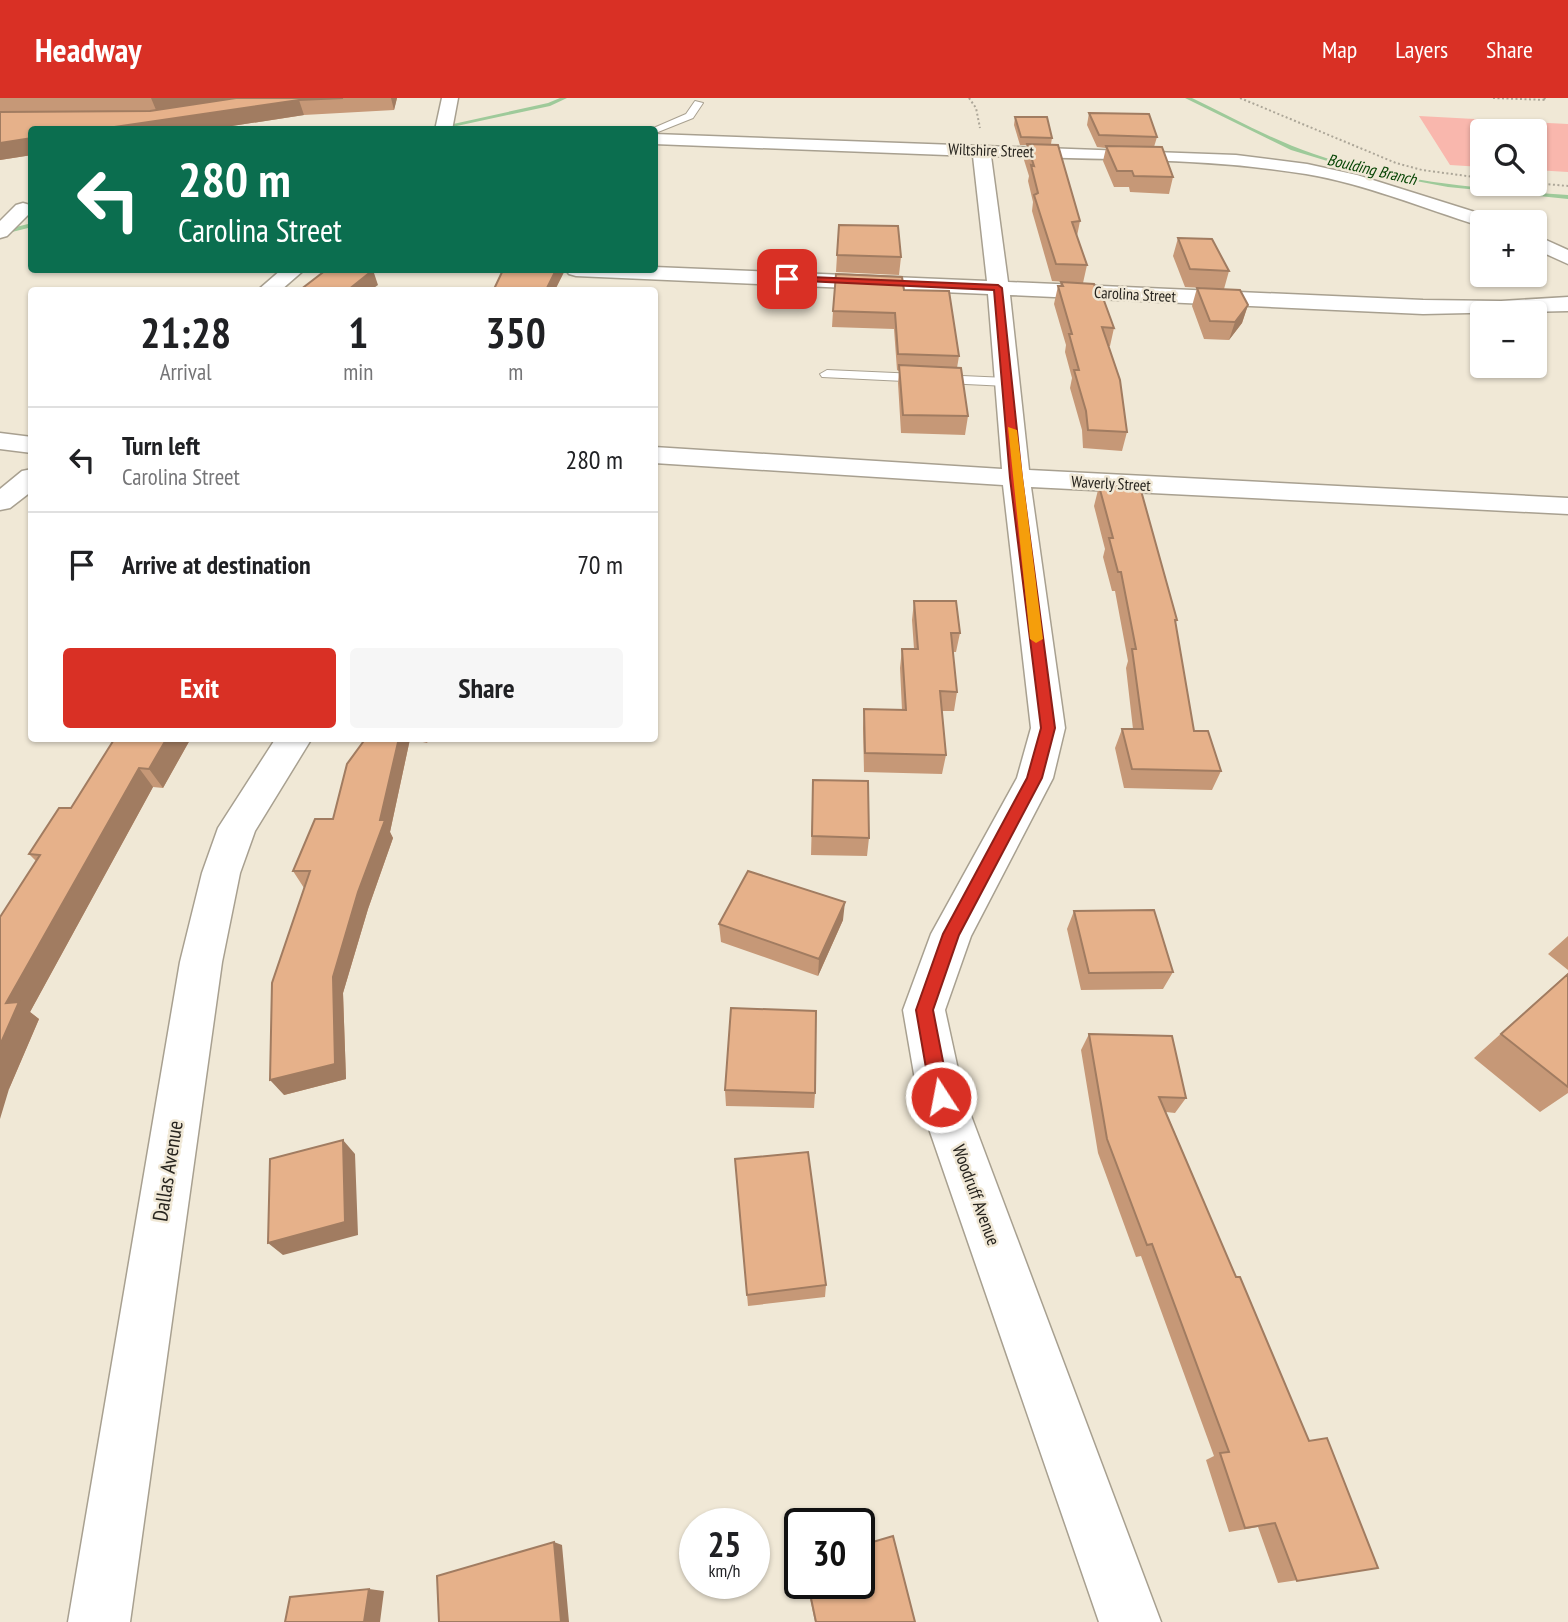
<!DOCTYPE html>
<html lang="en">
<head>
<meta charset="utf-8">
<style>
	body { margin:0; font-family:"PT Sans Narrow",sans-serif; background:#f6f6f6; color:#202124; height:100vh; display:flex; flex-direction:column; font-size:26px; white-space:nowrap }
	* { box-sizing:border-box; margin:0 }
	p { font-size:23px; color:#757577 }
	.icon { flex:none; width:38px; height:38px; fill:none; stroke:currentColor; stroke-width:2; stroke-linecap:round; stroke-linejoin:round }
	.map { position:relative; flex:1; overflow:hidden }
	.panel { position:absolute; left:28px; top:189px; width:630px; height:455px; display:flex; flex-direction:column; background:#fff; border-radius:7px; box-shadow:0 2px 5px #0004 }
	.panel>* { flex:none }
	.guide { position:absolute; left:28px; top:28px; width:630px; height:147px; border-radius:7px; box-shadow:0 2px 5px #0004; background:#0b6e4f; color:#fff; overflow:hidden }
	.tools { position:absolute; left:1470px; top:21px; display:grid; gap:14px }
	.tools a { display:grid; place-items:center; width:77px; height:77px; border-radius:7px; background:#fff; box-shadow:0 2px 5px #0004; font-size:35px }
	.speed { position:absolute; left:679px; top:1410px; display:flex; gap:14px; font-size:35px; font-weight:700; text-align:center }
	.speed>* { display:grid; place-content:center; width:91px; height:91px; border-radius:50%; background:#fff; box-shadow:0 2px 5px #0004; line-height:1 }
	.speed small { font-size:18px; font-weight:400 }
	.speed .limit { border:4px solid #111; border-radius:10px; background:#fff; color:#111 }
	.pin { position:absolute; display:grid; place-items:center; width:60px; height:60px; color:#fff; margin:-30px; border-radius:14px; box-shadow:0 4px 10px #0006 }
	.me { position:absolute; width:77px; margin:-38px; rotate:349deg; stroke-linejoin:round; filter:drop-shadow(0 0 5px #0008) }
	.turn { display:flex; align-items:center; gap:24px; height:147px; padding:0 35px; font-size:32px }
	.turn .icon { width:91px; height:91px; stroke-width:2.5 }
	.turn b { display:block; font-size:49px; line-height:60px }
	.eta { display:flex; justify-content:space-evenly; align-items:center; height:119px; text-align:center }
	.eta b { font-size:42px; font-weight:700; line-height:49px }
	.action { display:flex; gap:14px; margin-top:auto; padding:14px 35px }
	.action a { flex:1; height:80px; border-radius:7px; background:#d93025; color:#fff; font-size:28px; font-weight:700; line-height:80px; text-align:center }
	.action a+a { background:#f6f6f6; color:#202124 }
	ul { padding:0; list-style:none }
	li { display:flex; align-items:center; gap:21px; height:105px; padding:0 35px; border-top:2px solid #e0e0e0 }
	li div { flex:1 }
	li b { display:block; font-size:26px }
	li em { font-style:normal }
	header { display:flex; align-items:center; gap:42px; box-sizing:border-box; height:98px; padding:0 35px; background:#d93025; color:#fff }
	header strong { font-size:33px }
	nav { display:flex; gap:38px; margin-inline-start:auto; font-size:24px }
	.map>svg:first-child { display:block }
	.green { fill:#f9b7ad }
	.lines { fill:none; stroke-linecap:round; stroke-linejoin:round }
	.stream { fill:#9eca9a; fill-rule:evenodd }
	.service-casing { stroke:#a8a090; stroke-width:2 }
	.minor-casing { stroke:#a8a090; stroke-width:3 }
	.secondary-casing { stroke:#a8a090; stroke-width:3 }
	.path { stroke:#aca698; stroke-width:2; stroke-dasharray:2 2.5; stroke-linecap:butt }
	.service { fill:#fff; fill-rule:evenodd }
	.minor { fill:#fff; fill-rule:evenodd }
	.secondary { fill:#fff; fill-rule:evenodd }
	.wall { fill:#c69877 }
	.shaded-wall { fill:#a17c61 }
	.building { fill:#e6b18a; stroke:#a17c61; stroke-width:2 }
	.route { fill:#d93025; stroke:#8d1f18; stroke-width:2 }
	.slow { fill:#f59e0b }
	.labels { text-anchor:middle; stroke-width:5; stroke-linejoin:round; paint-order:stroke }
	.far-street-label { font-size:16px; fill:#27241e; stroke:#f0e8d6 }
	.far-water-label { font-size:16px; font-style:italic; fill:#064504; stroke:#f0e8d6 }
	.street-label { font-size:18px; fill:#27241e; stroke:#f0e8d6 }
	.near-street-label { font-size:21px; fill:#27241e; stroke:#f0e8d6 }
</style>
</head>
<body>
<header>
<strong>Headway</strong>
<nav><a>Map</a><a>Layers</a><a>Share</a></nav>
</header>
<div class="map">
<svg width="1568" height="1524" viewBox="0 0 1568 1524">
	<rect width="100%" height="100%" fill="#f0e8d6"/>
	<path class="green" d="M1419,18L1568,26V74L1535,72V33H1482V69L1450,67Z"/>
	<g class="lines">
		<path class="stream" d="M560,0H567L550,8L438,32H426L548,5Z
			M1185,0H1192C1232,19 1272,42 1314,56C1395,84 1483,91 1568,97V101L1448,89L1357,72L1291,52Z
			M32,125V129L0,137V133Z"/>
		<g class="service-casing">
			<path id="service" d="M695,3L703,5L693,20L658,34L649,32L686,16Z
				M827,272L1007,280L1014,284L1007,288L822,279L820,276Z"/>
		</g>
		<g class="minor-casing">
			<path id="minor" d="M654,36L1236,57L1307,66L1357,77L1494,120L1497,124H1482V129L1480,128C1423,110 1365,86 1306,76C1202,59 1095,62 991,58L1008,184L1423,202L1501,203L1568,199V213L1423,216L1010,197L1029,372L1568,400V416L1031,389L1065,630L1053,680L971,838L945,912L964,999L1161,1524H1099L918,999L903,912L931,836L1017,680L1031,630L1003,387L654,365V349L1002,371L988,196L576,178L569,176L566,172H654V169L987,183L973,58L654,46Z
				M23,105L30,107L32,113L7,138L0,140V123L16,107Z
				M1535,137L1568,152V166L1535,151Z
				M0,335L32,339V355L0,351Z
				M276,640H312L255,733L240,775L222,864L130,1524H68L180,864L202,775L218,730Z"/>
		</g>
		<g class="secondary-casing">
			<path id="secondary" d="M442,0H458L452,32H435Z
				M281,172H304L281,192H258Z
				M32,371V393L10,410L0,412V391L22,373Z"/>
		</g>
		<path class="path" d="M969,0L976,10L980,30
			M1240,0L1396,65L1422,72L1482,80
			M1493,0L1546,2L1544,0
			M1535,85L1568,88"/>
		<use href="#service" class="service"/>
		<use href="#minor" class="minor"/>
		<use href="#secondary" class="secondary"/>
	</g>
	<path class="wall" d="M0,0H397L394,12L304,17L206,32H32V57L0,62Z
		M1089,15L1157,39L1154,49L1173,79L1169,96L1130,94L1129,89H1114L1103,63L1106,50L1097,49L1087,27Z
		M1015,19L1052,40L1051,46L1080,123L1077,138L1087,167L1083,185L1052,183L1032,113L1033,104L1028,83L1029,78L1024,62L1027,47H1020L1014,27Z
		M1178,140L1229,173L1224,191L1185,189L1173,158Z
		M837,157L901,159L899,177L836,174Z
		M503,172H565L555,192H494V191Z
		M1061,184L1114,230L1110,248H1108L1127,334L1122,353L1083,350L1082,332L1070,290L1072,280L1065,254L1066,247L1054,206L1058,188H1060Z
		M1197,190L1248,207L1242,225L1229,242L1204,241L1192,208Z
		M904,192L959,258L957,270L968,318L965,337L901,335L898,285L899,273L897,272L894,231L832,229L833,213Z
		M1099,388L1177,522L1175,526L1194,633L1221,673L1212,692L1124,690L1115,650L1122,631H1133L1126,570L1128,563L1115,493H1112L1103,459L1105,451L1094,408Z
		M914,503L960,535L956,554H953L957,594L954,613H942L946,657L942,676L864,674L863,630L864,611L902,612L900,570L902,551H914L912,522Z
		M191,640L163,690L153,689L30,914L39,921L9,991L36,763L29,756L71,710Z
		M366,640H430L427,645L410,641L390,734L393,740L368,811L343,895L346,981L284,997L304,790L293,773L333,721Z
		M813,682L869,740L867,758L811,757Z
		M1074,813L1173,874L1163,891L1081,892L1067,831Z
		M843,822L818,878L721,844L719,826Z
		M1568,838V872L1548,856Z
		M1568,875V995L1540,1014L1474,960Z
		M1089,936L1186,1000L1175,1015L1166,1014L1236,1179L1309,1343L1378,1470L1278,1485L1258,1429L1229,1434L1206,1362L1214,1358L1141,1158L1136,1159L1098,1055L1081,952Z
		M725,992L815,995L814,1010L726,1008Z
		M735,1061L826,1187L825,1199L748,1208Z
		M807,1486H859L915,1524H815Z"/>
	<path class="shaded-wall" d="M151,0H238L156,12Z
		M391,0H397L394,12Z
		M299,2L304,17L206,32H94Z
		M32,40V57L0,62V45Z
		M373,172L378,187L371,192H348Z
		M556,172H565L555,192H546Z
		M1248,207L1242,225L1229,242L1235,224Z
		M167,640H191L163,690L149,671Z
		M399,640L410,641L390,734L393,740L368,811L343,895L346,981L284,997L270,982L333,879L380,722Z
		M139,670L153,689L30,914L39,921L9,991L0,1021V947L6,905Z
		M845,804L843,822L818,878L819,861Z
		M343,1042L355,1056L358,1137L283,1157L268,1145Z
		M554,1444L562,1447L569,1524H561Z
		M369,1491L384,1493L380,1524H364Z"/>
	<path class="building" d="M236,0H343L299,2L94,32H32V40L0,45V14L150,13Z
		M1089,15L1149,16L1157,39L1099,37Z
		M1015,19H1047L1052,40L1021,39Z
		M1027,46L1058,47L1080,123L1072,124L1087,167L1056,166L1034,97L1038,95L1031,67L1034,68Z
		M1106,48L1162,49L1173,79L1134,78L1132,73H1117Z
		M839,127L898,128L901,159L837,157Z
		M1178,140L1212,141L1229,173L1190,171Z
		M326,172H373L348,192H300Z
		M503,172H556L546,192H512L513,191H494Z
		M836,176L902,179L904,192L949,193L959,258L898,256L895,215L833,213Z
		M1061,184L1094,186L1095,189H1099L1114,230L1102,229L1120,282L1127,334L1088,332L1086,313L1074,272H1079L1069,236H1072L1058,188H1063Z
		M1197,190L1240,192L1248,207L1235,224L1210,223Z
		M899,267L961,270L968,318L903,317Z
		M1099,388L1140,389L1177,522H1175L1194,633H1208L1221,673L1132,671L1122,631H1143L1132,551H1136L1121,474H1118L1109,440H1113Z
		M914,503H956L960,535H951L957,594L940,593L946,657L865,655L864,611L906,612L902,551H918Z
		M115,640H167L149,671L139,670L6,905L19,904L0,947V819L40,757L29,756L59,710H71Z
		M366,640H399L380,722H385L358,794L333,879L335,966L270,982L272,885L310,773H293L315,721H333L347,666Z
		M813,682L868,683L869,740L812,738Z
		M748,773L845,804L819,861L719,826Z
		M1154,812L1173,874L1089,875L1074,813Z
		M1568,876V989L1501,936Z
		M731,910L816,913L815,995L725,992Z
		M1089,936L1172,938L1186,1000L1159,999L1236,1179H1240L1309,1343L1327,1340L1378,1470L1297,1483L1275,1425L1245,1430L1220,1355L1229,1354L1152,1146L1147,1147L1107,1041Z
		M343,1042L345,1124L268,1145L270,1061Z
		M808,1054L826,1187L747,1197L735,1061Z
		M893,1438L915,1524H816L808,1486H859V1448Z
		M554,1444L561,1524H439L437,1478Z
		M369,1491L364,1524H285L290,1499Z"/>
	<path class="route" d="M787,178L998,187L1002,190L1022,380L1055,630L1042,680L959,837L933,912L950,999L947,1005L941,1008L934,1005L931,999L916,912L943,836L1027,680L1041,630L1010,380L994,192L784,182L783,181Z"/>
	<path class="slow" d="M1008,329L1017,332L1043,541L1036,545L1030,541Z"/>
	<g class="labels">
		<g class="far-street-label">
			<text transform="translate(991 52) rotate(2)" y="6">Wiltshire Street</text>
			<text transform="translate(1135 196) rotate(3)" y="6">Carolina Street</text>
			<text transform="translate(1111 385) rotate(3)" y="6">Waverly Street</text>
		</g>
		<g class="far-water-label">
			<text transform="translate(1372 71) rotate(13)" y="6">Boulding Branch</text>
		</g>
		<g class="street-label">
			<text transform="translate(976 1097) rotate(70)" y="6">Woodruff Avenue</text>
		</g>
		<g class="near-street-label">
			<text transform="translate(168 1073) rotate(-81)" y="7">Dallas Avenue</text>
		</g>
	</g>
</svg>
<div class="tools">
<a><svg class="icon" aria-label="search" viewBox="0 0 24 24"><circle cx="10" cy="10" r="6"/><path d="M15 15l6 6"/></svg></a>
<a>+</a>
<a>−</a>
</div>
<div class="speed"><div>25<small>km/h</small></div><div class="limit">30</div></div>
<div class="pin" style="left:787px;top:181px;background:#d93025"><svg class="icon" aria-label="arrive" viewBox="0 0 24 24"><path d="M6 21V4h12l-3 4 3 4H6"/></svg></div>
<svg class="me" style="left:941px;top:999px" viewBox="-20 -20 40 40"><circle r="17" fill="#d93025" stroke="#fff" stroke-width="3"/><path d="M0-11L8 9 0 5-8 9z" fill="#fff"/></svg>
<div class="guide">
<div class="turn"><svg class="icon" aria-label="left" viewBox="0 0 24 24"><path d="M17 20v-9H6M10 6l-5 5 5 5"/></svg><div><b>280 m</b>Carolina Street</div></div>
</div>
<section class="panel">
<div class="eta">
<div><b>21:28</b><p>Arrival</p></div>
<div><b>1</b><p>min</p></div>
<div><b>350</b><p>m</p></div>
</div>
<ul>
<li><svg class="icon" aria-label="left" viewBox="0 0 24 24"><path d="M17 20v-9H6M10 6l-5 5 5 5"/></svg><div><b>Turn left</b><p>Carolina Street</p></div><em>280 m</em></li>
<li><svg class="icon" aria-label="arrive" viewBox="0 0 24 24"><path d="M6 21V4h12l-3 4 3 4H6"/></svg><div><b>Arrive at destination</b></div><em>70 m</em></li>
</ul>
<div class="action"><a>Exit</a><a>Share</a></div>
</section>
</div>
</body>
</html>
